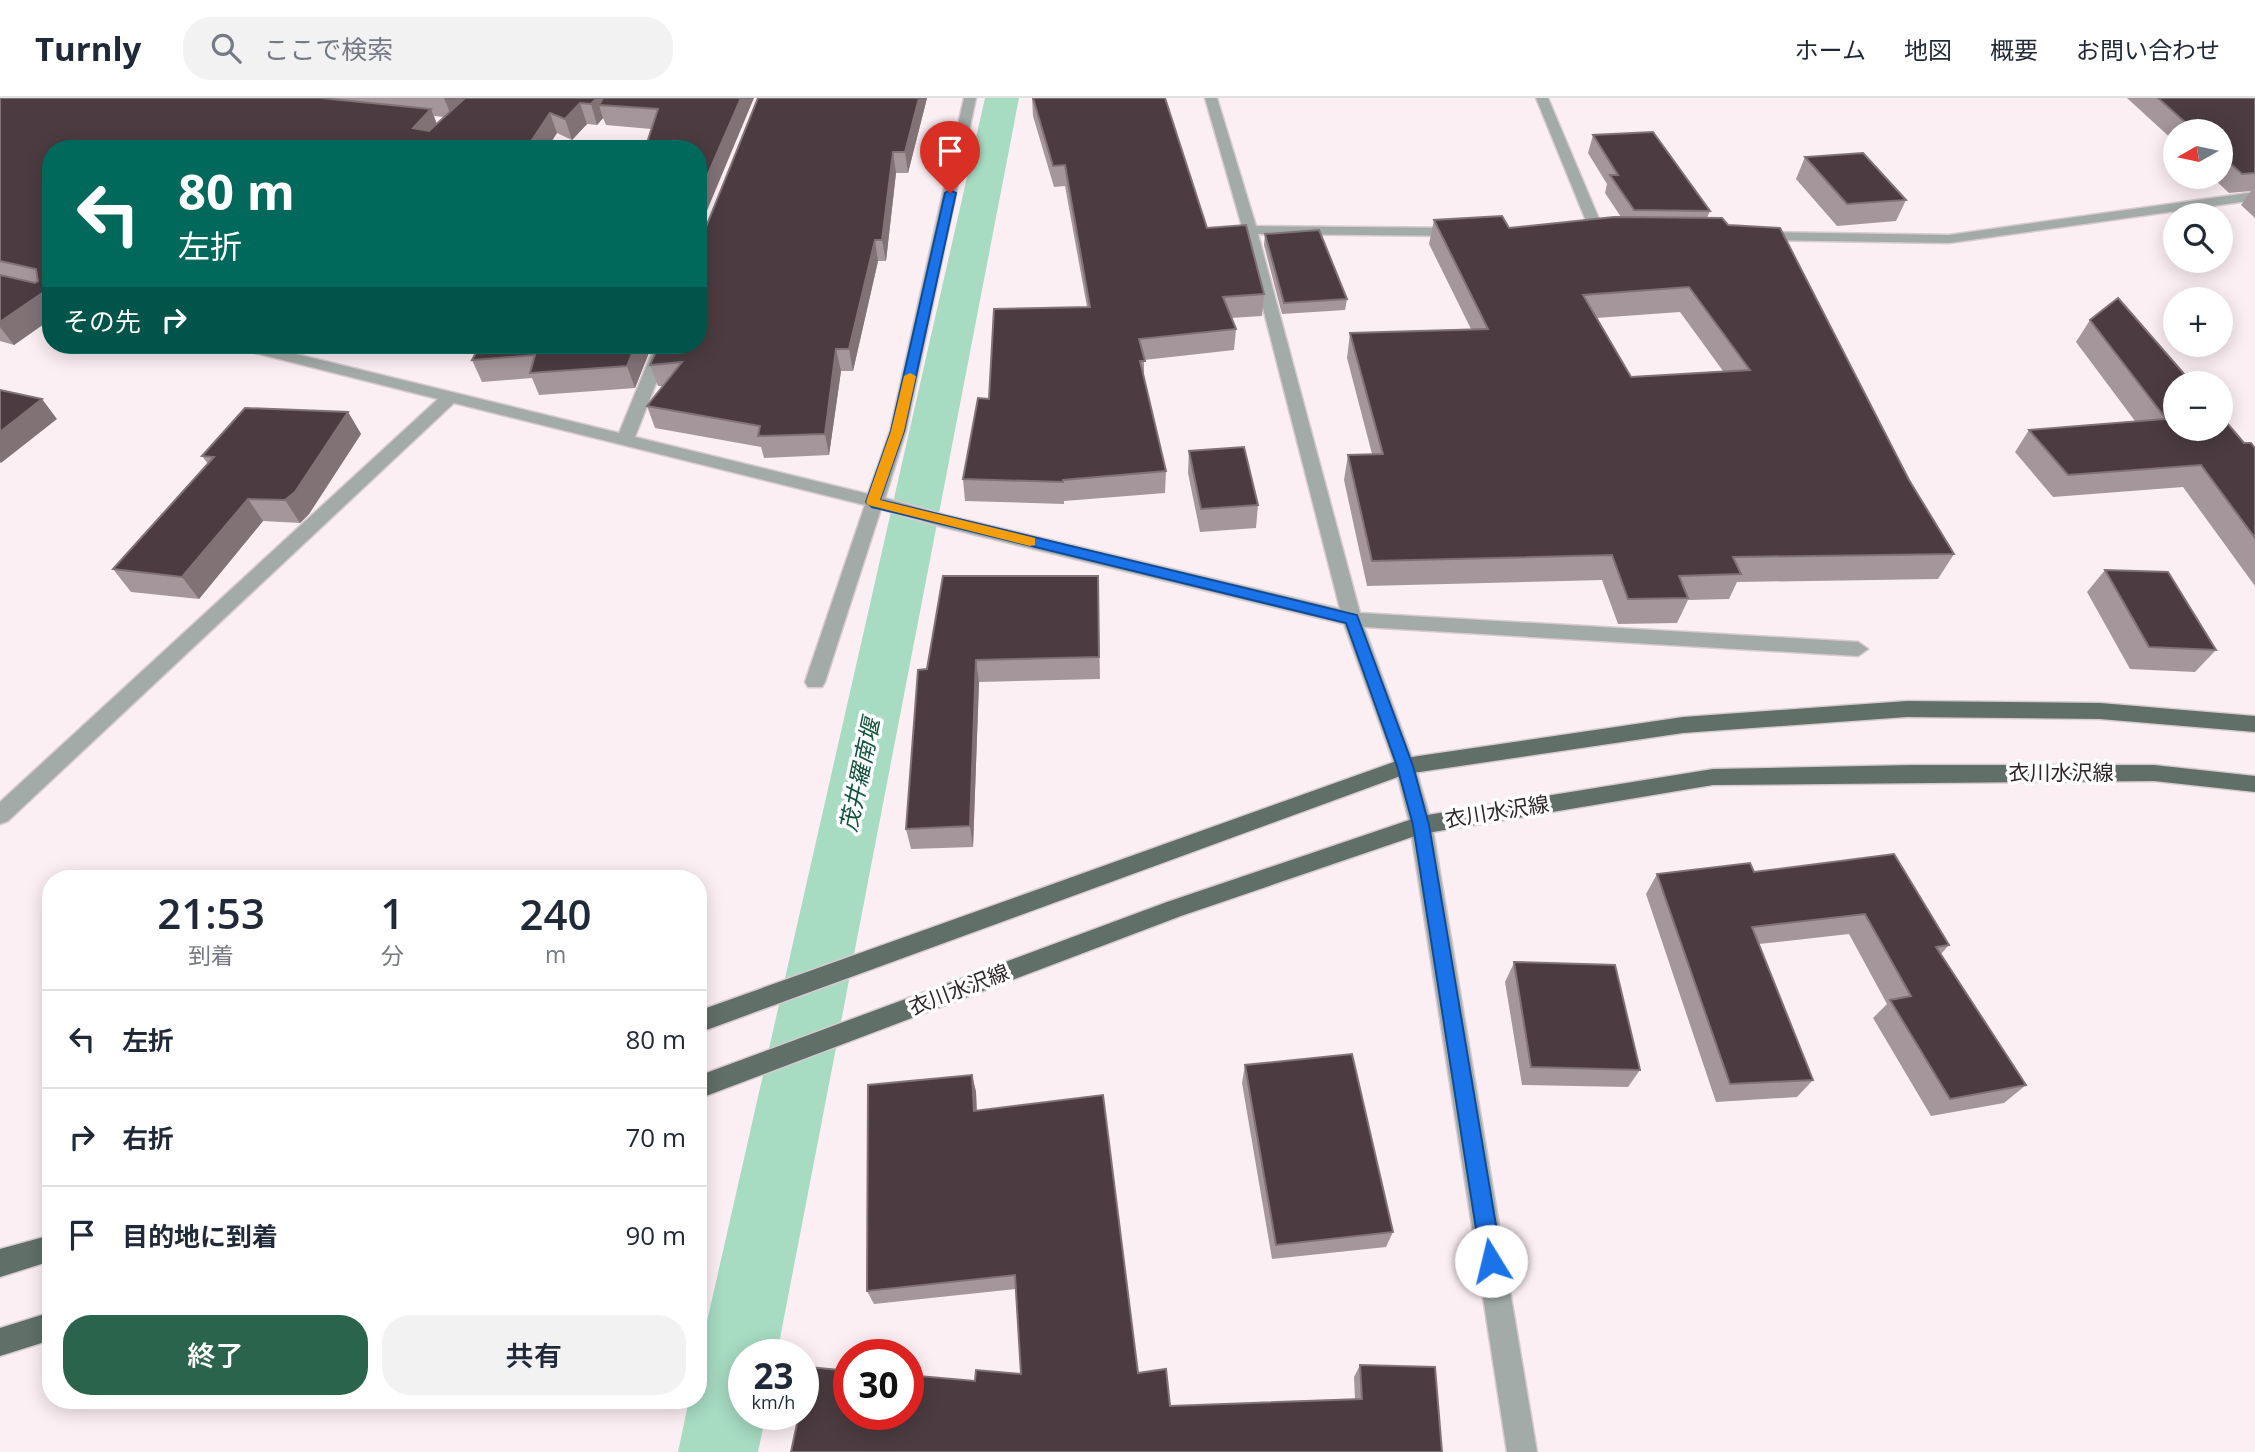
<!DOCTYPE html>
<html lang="ja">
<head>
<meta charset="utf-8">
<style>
	body { margin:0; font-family:"Open Sans","Noto Sans JP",sans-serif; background:#f2f2f3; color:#1f2937; height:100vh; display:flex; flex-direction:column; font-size:26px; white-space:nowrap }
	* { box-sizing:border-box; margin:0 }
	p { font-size:23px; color:#747a83 }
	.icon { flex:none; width:38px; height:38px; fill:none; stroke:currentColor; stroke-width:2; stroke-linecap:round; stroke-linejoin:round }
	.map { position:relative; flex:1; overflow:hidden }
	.panel { position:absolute; left:42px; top:772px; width:665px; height:539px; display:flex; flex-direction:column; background:#fff; border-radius:28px; box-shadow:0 4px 18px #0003 }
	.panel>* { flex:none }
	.top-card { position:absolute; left:42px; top:42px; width:665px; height:214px; border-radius:28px; box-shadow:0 4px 18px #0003; background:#00695c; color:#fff; overflow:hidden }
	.needle { width:46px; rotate:261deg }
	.controls { position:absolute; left:2163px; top:21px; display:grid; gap:14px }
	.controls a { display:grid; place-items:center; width:70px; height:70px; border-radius:50%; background:#fff; box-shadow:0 4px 18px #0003; font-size:35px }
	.speed { position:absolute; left:728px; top:1241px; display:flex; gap:14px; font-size:35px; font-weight:700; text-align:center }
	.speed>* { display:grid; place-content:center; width:91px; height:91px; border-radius:50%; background:#fff; box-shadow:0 4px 18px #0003; line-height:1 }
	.speed small { font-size:18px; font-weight:400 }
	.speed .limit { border:10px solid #d22; background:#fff; color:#111 }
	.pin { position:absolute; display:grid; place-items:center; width:60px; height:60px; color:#fff; margin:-72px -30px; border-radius:50% 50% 50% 0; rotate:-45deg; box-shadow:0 0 7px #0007 }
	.pin .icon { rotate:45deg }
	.me { position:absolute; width:77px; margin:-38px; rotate:351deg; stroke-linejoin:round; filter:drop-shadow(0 0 5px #0008) }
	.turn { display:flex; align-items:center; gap:24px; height:147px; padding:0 21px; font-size:32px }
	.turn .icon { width:91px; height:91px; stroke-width:2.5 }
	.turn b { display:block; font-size:49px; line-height:60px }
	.then { display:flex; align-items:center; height:66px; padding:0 21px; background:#0003; gap:14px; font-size:26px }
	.eta { display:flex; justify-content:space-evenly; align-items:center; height:119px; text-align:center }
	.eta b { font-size:42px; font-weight:600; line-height:49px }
	.action { display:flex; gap:14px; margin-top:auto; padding:14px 21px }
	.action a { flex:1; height:80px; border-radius:28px; background:#2b644d; color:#fff; font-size:28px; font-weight:600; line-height:80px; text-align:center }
	.action a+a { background:#f2f2f3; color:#1f2937 }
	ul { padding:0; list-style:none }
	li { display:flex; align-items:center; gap:21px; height:98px; padding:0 21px; border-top:2px solid #e0e1e3 }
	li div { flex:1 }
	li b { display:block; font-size:26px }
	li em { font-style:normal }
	header { display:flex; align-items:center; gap:42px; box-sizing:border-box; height:98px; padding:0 35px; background:#fff; border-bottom:2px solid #e0e1e3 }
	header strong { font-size:33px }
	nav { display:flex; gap:38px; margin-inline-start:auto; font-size:24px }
	.search { width:490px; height:63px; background:#f2f2f3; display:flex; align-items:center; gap:18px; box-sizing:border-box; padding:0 24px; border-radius:28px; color:#747a83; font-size:26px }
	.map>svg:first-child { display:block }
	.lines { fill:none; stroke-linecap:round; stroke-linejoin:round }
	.canal { fill:#a7dbc2; fill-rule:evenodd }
	.minor-casing { stroke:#d7cbcf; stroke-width:3 }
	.major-casing { stroke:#d7cbcf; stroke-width:3 }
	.minor { fill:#a2aba7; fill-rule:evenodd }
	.major { fill:#606f68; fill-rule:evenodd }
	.wall { fill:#a4969a; fill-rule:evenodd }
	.shaded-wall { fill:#817276 }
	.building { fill:#4c3c41; stroke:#817276; stroke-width:2; fill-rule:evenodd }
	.route { fill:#1a73e8; stroke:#114b97; stroke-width:2 }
	.slow { fill:#f59e0b }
	.labels { text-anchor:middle; stroke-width:7; stroke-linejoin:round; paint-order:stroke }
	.street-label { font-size:21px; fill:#2f272a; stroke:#fff }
	.water-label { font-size:23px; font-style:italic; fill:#13543c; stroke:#fff }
</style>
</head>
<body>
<header>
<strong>Turnly</strong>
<div class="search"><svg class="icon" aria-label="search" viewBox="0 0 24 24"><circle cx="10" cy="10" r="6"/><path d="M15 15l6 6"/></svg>ここで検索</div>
<nav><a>ホーム</a><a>地図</a><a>概要</a><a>お問い合わせ</a></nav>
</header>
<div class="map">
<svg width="2255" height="1354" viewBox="0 0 2255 1354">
	<rect width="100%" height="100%" fill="#fceff3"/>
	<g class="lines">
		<path class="canal" d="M985,0H1019L777,1256H744V1316H766L758,1354H678L689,1302H698V1263Z"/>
		<g class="minor-casing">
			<path id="minor" d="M964,0H976L906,333L885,400L945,417L1340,511L1243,132L1205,0H1217L1256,128L1461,130L1468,134L1461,138L1258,136L1360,515L1858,544L1868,551L1858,558L1364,529L1415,668L1432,727L1537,1354H1507L1410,727L1395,668L1344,526L943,429L881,411L825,584L822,589H808L805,584L865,407L454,305L8,723L0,726V704L438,301L235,250L233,247H259L619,335L655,247H671L635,339L868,396L890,333Z
				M1536,0H1548L1605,135L1603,138L1591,135Z
				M2255,94V102L1949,145L1756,142L1749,138L1756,134L1949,137Z"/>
		</g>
		<g class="major-casing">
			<path id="major" d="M1907,603L2100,605L2255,618V634L2100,621L1907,619L1683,635L1406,676L698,935V913L1405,660L1683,619Z
				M1912,667H2154L2255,678V694L2154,683L1713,687L1421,736L1181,818L698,1001V978L1167,804L1421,718L1713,671Z
				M51,1137V1163L0,1179V1151Z
				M51,1214V1242L0,1258V1230Z"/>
		</g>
		<use href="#minor" class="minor"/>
		<use href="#major" class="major"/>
	</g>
	<path class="wall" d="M0,0H754L651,31L606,27L603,20L597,27L587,26L572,42L557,35L51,51V221L14,247L0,243ZM434,18L444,19L437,26Z
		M927,0L908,75H896L886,163H878L853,273H841L829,357L764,360L761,349L655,330L647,308L663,288H658L650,267Z
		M1032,0H1165L1207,130L1264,196L1262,218L1231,220L1236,231L1234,252L1144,262V281L1166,373L1165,395L1064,403V406L965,403L963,381L989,301L1087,209L1065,88L1054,89L1033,18Z
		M2127,0H2255V120L2241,107L2251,93L2229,95L2212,79H2221V33H2175V44Z
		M1593,37L1710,113L1707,120L1909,382L1954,456L1938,481L1737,484L1729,501L1688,502L1677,525L1618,526L1602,482L1367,488L1344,382L1348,357L1372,356L1347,260L1350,235L1471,231L1429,146L1434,122L1509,130L1621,119L1605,95L1607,86L1588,55ZM1680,214L1723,273L1631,279L1596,220Z
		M1805,59L1906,102L1896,123L1837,128L1796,81Z
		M1265,136L1347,201L1345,212L1282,216L1264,147Z
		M2090,222L2244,345L2255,350V488L2183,389L2053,399L2015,354L2029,332L2135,323L2076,244Z
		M652,247L635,290L539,297L532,280L482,284L472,262Z
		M348,314L361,336L309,416L300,425L263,423L199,501L131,494L113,471L208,366L202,358Z
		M1189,353L1258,407L1256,430L1200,434L1188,375Z
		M2105,472L2216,552L2195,574L2130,571L2087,494Z
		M1098,478L1100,581L979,584L973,749L911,751L906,731L927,571Z
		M1754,774L1949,847L1941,856L2026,987L2004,1005L1931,1018L1873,920L1887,906L1849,836L1759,846L1813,982L1797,999L1716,1004L1646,796L1657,776Z
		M1514,865L1640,972L1628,989L1522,987L1505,884Z
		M1245,967L1393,1134L1386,1149L1272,1161L1242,985Z
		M972,977L976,994L977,1012L1138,1275L1170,1308L1355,1301L1354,1279L1360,1267L1442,1354L975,1283L1021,1276L1016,1191L874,1206L867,1193Z"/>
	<path class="shaded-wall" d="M444,0H474L452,20Z
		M597,0H611L599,7L603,20L597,27L591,6Z
		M741,0H754L698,134V99Z
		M919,0H927L908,75L905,54Z
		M580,5L587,26L572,42L565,21Z
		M431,11L439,32L421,51L413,30Z
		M550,15L557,35L547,51H526Z
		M893,54L896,75L886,163L882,142Z
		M875,142L878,163L853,273L849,251Z
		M51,189V221L14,247L0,229V224Z
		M636,247H652L635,290L627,268Z
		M836,251L841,273L829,357L825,336Z
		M42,301L57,321L1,365L0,364V334Z
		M348,314L361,336L309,416L300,425L285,402Z
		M248,401L263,423L199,501L182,479Z
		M976,562L979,584L973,749L970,728Z
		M972,977L976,994L977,1030L974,1013Z"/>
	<path class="building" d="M0,0H321L431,11L413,30L429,33L465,0H597L591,6L580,5L565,21L550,15L526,51H51V189L0,224V177L35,185L38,183L36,171L0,163Z
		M603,0H741L698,99V51H645L658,11L599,7Z
		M758,0H919L905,54H893L882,142H875L849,251H836L825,336L758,338L760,328L647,308L682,264L650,267L659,247H698V141L702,139Z
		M1033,0H1165L1207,130L1246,127L1264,196L1223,199L1236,231L1139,241L1145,263H1140L1166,373L1063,382V384L963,381L978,300L989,301L994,211L1090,209L1065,67L1053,68Z
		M2158,0H2255V75L2242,76L2221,57V33H2195Z
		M1653,34L1710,113L1634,112L1610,77H1618L1593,37Z
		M1863,55L1906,102L1847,106L1805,59Z
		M1502,118L1509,130L1614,119L1722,120L1728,127L1780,130L1909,382L1954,456L1733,459L1741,476L1679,478L1688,500L1628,501L1612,457L1372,463L1348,357L1383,356L1350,235L1488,231L1434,122ZM1689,189L1750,272L1631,279L1583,197Z
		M1319,132L1347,201L1284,205L1265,136Z
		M2118,200L2192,285H2175V331H2221V318L2244,345H2251L2255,350V440L2201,367L2068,377L2029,332L2166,321L2090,222Z
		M480,247H636L627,268L530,275L535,257L472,262Z
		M0,292L42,301L0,334Z
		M245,310L348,314L295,394L285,402L248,401L182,479L113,471L214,359L202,358Z
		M1244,349L1258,407L1201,411L1189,353Z
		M2105,472L2168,474L2216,552L2149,549Z
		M943,478H1098L1099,559L976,562L970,728L906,731L918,572L927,571Z
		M1894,756L1949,847L1936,849L2026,987L1950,1001L1890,902L1911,898L1865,816L1752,829L1813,982L1730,986L1657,776L1750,765L1754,774Z
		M1514,864L1615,867L1640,972L1531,969Z
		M1352,956L1393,1134L1276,1147L1245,967Z
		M972,977L974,1013L1103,997L1138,1275L1166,1271L1170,1308L1362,1301L1360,1267L1435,1269L1442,1354H791L799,1316H803V1295L809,1269L849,1273V1316H908V1277L975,1283L976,1272L1021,1276L1015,1177L867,1193L868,987Z"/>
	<path class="route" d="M950,92L956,95L904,333L880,402L1357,517L1413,668L1429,727L1502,1163L1499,1170L1491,1173L1484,1170L1481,1163L1413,727L1397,668L1346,525L872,409L866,404L891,333L945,95Z"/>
	<path class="slow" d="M910,275L916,278L904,333L880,402L1035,440V447L1030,448L868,407L866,404L891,333L904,278Z"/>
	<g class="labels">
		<g class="street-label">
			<text x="2061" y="682">衣川水沢線</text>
			<text transform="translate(1497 714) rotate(-9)" y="7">衣川水沢線</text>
			<text transform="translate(959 892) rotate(-21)" y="7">衣川水沢線</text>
		</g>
		<g class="water-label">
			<text transform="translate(860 677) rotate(-78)" y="8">茂井羅南堰</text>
		</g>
	</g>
</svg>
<div class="controls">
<a><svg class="needle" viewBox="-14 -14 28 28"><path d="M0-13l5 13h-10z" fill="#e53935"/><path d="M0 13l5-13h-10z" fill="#747a83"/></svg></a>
<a><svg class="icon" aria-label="search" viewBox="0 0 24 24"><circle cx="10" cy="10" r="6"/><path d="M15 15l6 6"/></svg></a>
<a>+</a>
<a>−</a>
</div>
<div class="speed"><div>23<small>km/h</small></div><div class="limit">30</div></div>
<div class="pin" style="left:950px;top:95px;background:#d93025"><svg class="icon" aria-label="arrive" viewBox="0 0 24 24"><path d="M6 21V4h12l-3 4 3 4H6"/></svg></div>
<svg class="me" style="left:1491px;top:1163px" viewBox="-20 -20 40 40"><circle r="19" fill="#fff"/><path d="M0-13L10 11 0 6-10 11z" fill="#1a73e8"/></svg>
<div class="top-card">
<div class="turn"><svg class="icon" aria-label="left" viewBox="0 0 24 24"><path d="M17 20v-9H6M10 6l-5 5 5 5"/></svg><div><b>80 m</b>左折</div></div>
<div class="then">その先<svg class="icon" aria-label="right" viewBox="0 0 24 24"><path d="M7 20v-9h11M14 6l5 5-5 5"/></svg></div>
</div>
<section class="panel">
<div class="eta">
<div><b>21:53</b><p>到着</p></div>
<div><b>1</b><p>分</p></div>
<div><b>240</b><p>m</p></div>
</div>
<ul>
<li><svg class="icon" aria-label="left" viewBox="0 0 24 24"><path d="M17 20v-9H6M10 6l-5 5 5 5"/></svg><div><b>左折</b></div><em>80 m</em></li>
<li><svg class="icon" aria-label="right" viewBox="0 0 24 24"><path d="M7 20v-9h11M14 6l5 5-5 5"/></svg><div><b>右折</b></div><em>70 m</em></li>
<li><svg class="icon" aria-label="arrive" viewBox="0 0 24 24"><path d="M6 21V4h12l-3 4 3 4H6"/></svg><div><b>目的地に到着</b></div><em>90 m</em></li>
</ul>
<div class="action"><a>終了</a><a>共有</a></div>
</section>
</div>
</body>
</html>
